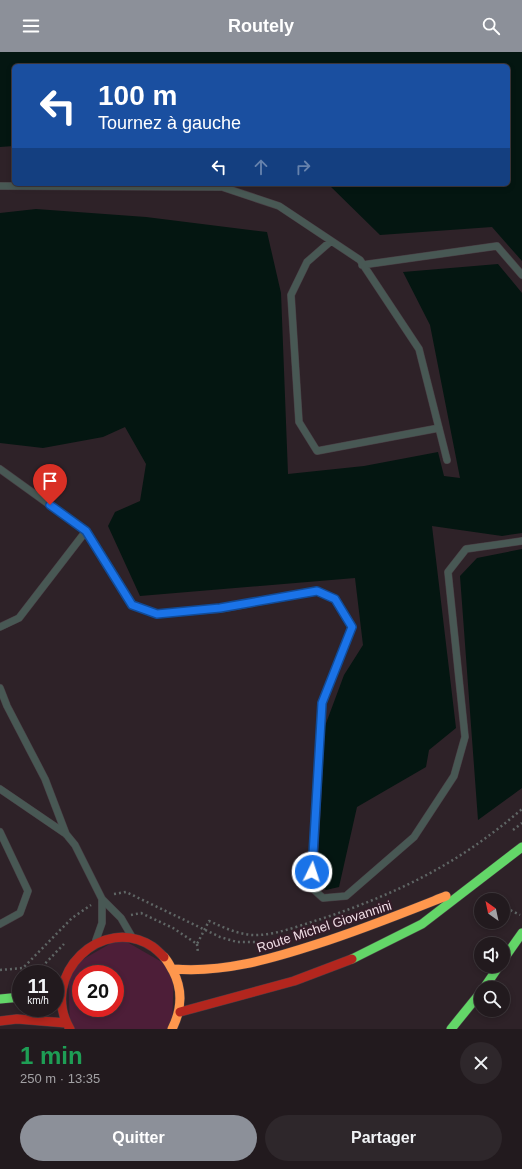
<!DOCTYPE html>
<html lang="fr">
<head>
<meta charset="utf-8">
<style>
	body { margin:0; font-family:Arial,sans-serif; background:#2e272b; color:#f1f3f6; height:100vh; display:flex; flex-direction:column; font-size:15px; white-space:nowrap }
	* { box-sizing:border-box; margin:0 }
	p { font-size:13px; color:#a2a1a4 }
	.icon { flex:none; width:22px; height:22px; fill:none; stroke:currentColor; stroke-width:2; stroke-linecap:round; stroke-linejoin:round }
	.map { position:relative; height:977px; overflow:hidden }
	.side { display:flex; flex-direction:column; background:#221a1e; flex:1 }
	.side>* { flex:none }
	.top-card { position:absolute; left:12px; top:12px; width:498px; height:122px; border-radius:6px; box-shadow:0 2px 6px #0003,0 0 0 1px #3f383c; background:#1a4fa0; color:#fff; overflow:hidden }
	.needle { width:26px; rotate:327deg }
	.controls { position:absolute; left:474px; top:841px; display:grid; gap:8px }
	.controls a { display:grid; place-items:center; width:36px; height:36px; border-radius:50%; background:#221a1e; box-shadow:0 2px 6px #0003,0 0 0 1px #3f383c; font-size:20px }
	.speed { position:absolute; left:12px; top:913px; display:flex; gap:8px; font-size:20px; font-weight:700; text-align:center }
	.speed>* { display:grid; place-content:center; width:52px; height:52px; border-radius:50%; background:#221a1e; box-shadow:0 2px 6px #0003,0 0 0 1px #3f383c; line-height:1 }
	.speed small { font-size:10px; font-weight:400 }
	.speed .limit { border:6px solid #d22; background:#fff; color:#111 }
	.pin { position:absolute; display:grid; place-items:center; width:34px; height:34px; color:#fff; margin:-41px -17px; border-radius:50% 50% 50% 0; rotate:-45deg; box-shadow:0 0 4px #0007 }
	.pin .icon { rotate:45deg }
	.me { position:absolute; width:44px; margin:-22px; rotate:4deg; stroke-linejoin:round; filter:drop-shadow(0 0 3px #0008) }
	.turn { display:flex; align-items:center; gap:14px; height:84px; padding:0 20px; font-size:18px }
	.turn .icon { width:52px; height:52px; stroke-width:2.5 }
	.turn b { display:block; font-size:28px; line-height:34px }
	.lanes { display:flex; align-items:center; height:38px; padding:0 20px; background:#0003; justify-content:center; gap:20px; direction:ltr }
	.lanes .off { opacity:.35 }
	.round { display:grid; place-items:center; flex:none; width:42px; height:42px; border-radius:21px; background:#2e272b }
	.overview { display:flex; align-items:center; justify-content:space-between; height:68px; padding:0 20px }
	h1 { font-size:24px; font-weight:600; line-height:30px; color:#1e9e55 }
	.button { display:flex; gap:8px; margin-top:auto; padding:8px 20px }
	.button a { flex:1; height:46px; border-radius:24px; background:#8c9099; color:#fff; font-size:16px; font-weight:600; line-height:46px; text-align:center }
	.button a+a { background:#2e272b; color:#f1f3f6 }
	header { display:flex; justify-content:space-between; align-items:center; height:52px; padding:0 20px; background:#8c9099; color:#fff; font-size:18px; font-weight:600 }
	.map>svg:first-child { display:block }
	.green { fill:#4d1e38; fill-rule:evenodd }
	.water { fill:#041611 }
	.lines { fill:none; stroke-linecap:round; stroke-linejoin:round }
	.lane-casing { stroke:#483d43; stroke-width:8 }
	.fast-casing { stroke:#483d43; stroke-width:10 }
	.slow-casing { stroke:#483d43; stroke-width:10 }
	.jam-casing { stroke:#483d43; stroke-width:10 }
	.path { stroke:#5f6665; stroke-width:2.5; stroke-dasharray:2 3; stroke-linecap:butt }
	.lane { stroke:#485854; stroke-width:7 }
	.fast { stroke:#63d668; stroke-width:9 }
	.slow { stroke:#ff974d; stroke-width:9 }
	.jam { stroke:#b3261e; stroke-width:9 }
	.route-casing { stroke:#114b97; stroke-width:10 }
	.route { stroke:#1a73e8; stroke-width:7 }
	.labels { text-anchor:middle; stroke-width:4; stroke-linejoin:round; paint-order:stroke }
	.street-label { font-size:13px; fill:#f1dfe7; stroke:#341c28 }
</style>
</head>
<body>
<header><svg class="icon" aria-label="menu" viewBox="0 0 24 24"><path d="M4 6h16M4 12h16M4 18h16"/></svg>Routely<svg class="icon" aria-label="search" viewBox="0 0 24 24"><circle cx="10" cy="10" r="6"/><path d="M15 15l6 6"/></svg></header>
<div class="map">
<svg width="522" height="977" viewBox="0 0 522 977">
	<rect width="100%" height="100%" fill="#2e2228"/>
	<path class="green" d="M120,886L174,917L172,977H70L68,916ZM81,922H115V956H81Z"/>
	<path class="water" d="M0,0H522V209L492,175L380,183L328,132H508V14H14V94L0,95Z
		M36,157L146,165L267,180L281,241L288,422L364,414L438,400L444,424L460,426L430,273L403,220L498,212L522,241V481L502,484L432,474L456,676L429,698L426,715L357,755L339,835L326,838L317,831L325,674L344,623L363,593L355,526L140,544L108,474L115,460L140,449L146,412L125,375L103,385L43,396L0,391V161Z
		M522,497V736L478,768L460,524L477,506Z"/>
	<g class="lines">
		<g class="lane-casing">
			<path id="lane" d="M0,134L222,135L279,154L360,208L419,297L447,408
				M331,189L307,210L291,243L299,370L317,399L439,376
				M362,213L497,194L522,223
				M0,417L86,479L132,553L157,562L220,557L317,539L335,547L352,575L322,651L311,835L323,846L346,844L414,785L454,724L465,685L448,520L466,497L522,489
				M0,575L19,566L86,479
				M0,636L7,654L45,727L66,782
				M0,737L66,782L75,793L102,847L121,866L132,885
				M0,780L28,839L20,861L0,872
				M96,888L102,871V847"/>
		</g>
		<g class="fast-casing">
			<path id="fast" d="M352,907L422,872L522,795
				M503,908L522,881
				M484,936L499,914
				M0,947L21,945
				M451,977L481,940"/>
		</g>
		<g class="slow-casing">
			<path id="slow" d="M164,905C168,909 170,914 173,919C183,938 182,957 172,977
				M174,917C223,921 271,907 317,892C361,878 403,861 446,844"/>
		</g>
		<g class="jam-casing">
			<path id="jam" d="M180,960L294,929L352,907
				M0,969L17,967L66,971
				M70,977C38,923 103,861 153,895C157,898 161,902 164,905"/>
		</g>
		<path class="path" d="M513,778L522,771
			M114,842L126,840L220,885L237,890H255
			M503,852L506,856L520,863
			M131,863L141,861L173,876L197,892L209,869C225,876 241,884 259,883C279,882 301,873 321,867C399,841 460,811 522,757
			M197,892L198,901
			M0,918L23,916L72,866L91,853
			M35,922L64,892"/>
		<use href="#lane" class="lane"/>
		<use href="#fast" class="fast"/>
		<use href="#slow" class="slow"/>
		<use href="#jam" class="jam"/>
	</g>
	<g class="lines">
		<g class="route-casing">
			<path id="route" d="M50,453L86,479L132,553L157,562L220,556L317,539L335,547L352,575L322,651L312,820"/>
		</g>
		<use href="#route" class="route"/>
	</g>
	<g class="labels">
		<g class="street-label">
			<text transform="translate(324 874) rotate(-18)" y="5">Route Michel Giovannini</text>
		</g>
	</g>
</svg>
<div class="controls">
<a><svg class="needle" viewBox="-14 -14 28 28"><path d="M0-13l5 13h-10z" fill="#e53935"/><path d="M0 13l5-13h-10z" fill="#a2a1a4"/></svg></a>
<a><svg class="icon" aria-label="sound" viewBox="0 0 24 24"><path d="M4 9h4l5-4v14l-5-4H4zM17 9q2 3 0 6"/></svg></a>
<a><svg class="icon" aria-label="search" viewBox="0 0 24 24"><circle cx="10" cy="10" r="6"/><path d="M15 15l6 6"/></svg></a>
</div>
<div class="speed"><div>11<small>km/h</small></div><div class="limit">20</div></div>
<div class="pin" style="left:50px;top:453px;background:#d93025"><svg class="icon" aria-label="arrive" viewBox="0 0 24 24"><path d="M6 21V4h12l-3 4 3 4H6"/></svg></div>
<svg class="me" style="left:312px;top:820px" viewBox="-20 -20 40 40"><circle r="17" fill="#1a73e8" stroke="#fff" stroke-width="3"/><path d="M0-11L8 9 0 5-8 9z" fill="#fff"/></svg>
<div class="top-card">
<div class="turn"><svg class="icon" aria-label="left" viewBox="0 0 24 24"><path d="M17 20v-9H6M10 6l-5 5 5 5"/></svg><div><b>100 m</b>Tournez à gauche</div></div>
<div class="lanes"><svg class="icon" aria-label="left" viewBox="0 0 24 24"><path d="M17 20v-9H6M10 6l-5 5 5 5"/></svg><svg class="icon off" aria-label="ahead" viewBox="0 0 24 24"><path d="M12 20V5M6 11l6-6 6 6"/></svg><svg class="icon off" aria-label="right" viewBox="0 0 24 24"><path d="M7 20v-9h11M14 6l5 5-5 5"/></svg></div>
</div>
</div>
<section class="side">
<div class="overview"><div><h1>1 min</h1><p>250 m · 13:35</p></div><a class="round"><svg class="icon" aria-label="close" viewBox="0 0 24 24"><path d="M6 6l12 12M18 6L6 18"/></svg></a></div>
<div class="button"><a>Quitter</a><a>Partager</a></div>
</section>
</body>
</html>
